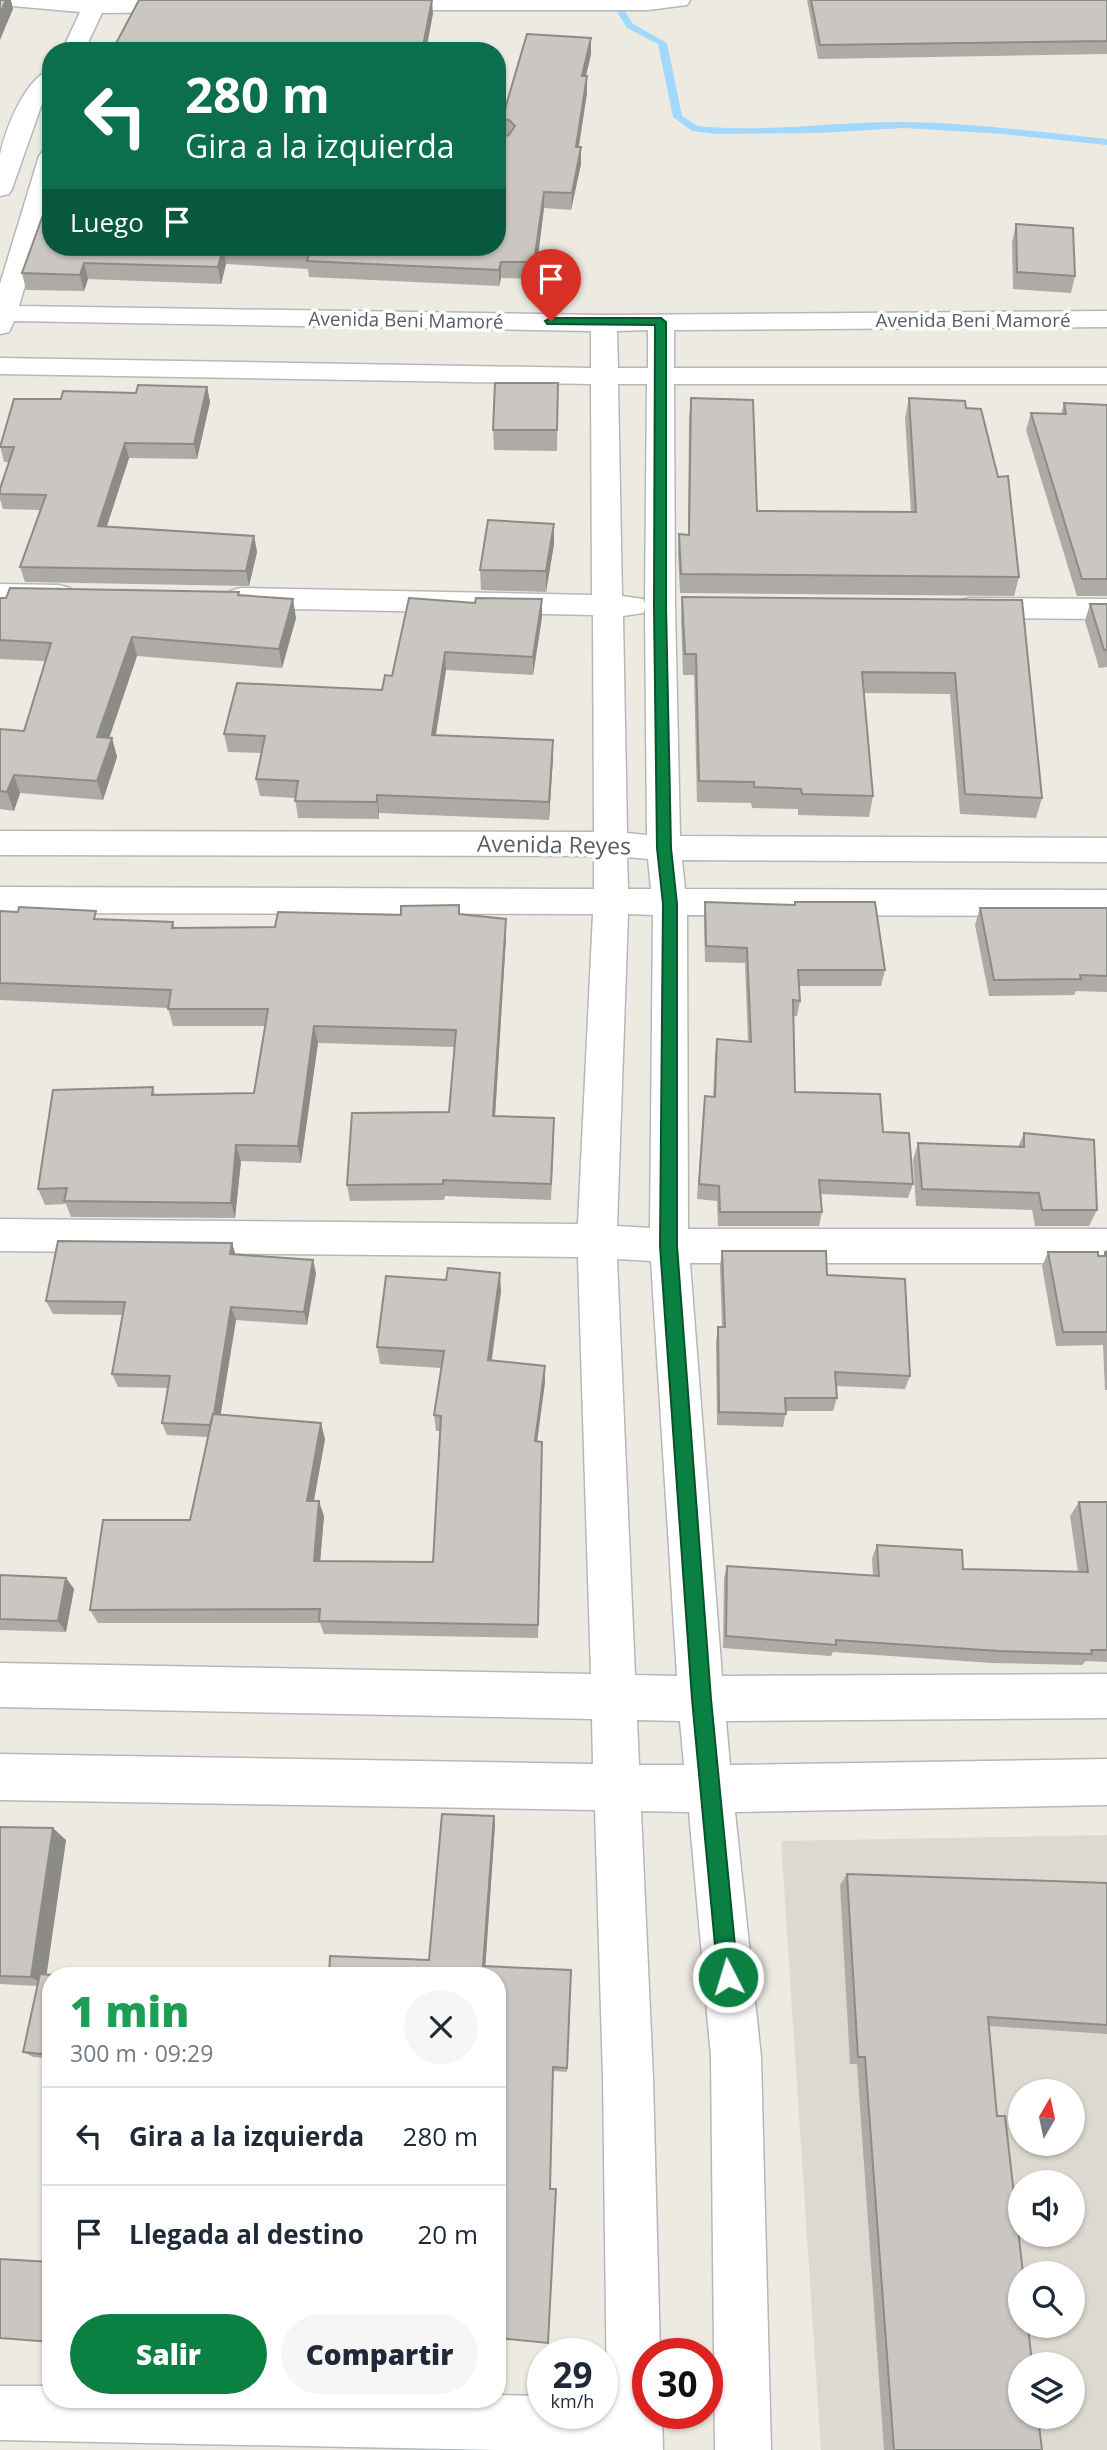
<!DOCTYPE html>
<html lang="es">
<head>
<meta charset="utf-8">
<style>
	body { margin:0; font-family:"Open Sans",sans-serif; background:#f6f6f7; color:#1f2937; height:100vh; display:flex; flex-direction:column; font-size:26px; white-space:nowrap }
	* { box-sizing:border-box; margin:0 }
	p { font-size:23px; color:#747a83 }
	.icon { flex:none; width:38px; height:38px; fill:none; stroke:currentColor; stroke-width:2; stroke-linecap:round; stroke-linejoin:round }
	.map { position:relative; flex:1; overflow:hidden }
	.panel { position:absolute; left:42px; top:1967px; width:464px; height:441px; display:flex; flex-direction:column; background:#fff; border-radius:28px; box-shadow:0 2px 5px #0004 }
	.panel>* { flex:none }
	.banner { position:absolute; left:42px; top:42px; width:464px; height:214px; border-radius:28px; box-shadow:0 2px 5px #0004; background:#0b6e4f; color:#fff; overflow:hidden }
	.needle { width:46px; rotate:9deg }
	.fabs { position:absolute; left:1008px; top:2079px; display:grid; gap:14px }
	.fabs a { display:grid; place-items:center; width:77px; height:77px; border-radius:50%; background:#fff; box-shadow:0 2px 5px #0004; font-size:35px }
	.speed { position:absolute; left:527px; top:2338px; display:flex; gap:14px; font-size:35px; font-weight:700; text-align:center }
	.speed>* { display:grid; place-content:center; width:91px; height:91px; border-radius:50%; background:#fff; box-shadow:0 2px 5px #0004; line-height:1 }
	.speed small { font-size:18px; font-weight:400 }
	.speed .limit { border:10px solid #d22; background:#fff; color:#111 }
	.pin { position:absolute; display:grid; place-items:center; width:60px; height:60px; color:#fff; margin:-72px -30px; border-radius:50% 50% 50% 0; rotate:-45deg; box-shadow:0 0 7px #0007 }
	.pin .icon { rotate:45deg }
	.me { position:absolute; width:77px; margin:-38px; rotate:355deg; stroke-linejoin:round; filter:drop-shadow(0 0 5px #0008) }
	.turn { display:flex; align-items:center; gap:24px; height:147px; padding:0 28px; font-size:32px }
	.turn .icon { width:91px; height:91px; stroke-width:2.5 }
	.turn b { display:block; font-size:49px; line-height:60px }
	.then { display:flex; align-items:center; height:66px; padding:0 28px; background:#0003; gap:14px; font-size:26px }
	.round { display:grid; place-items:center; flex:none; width:74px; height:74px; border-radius:37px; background:#f6f6f7 }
	.headline { display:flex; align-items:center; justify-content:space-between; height:119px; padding:0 28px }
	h1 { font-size:42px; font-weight:800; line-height:52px; color:#1e9e55 }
	.primary-button { display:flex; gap:14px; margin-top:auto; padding:14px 28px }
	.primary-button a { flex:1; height:80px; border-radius:42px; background:#0b8043; color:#fff; font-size:28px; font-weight:800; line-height:80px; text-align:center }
	.primary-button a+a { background:#f6f6f7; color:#1f2937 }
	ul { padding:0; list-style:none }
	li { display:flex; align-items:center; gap:21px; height:98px; padding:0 28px; border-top:2px solid #e0e1e3 }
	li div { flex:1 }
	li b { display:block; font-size:26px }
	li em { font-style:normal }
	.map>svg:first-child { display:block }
	.education { fill:#ddd9d0; fill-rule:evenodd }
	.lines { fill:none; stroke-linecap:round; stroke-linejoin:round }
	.stream { fill:#a2d8fd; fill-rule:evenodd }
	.minor-casing { stroke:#b4b8bc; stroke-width:3 }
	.minor { fill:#fff; fill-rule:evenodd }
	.wall { fill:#aeaaa6 }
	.shaded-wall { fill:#8d8b87 }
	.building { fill:#cac6c1; stroke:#8d8b87; stroke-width:2 }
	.route { fill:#0b8043; stroke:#07532c; stroke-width:2 }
	.labels { text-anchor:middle; stroke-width:7; stroke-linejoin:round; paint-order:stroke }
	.far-street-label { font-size:19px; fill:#5a5e62; stroke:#fff }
	.street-label { font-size:23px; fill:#5a5e62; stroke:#fff }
</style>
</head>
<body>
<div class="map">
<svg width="1107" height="2450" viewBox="0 0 1107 2450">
	<rect width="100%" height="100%" fill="#edeae2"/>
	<path class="education" d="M1107,1835V2450H821L781,1841ZM1020,2091H1073V2144H1020ZM1020,2182H1073V2235H1020ZM1020,2273H1073V2326H1020ZM1020,2364H1073V2417H1020Z"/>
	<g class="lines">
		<path class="stream" d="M617,8H623L633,24L667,43L682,116L698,126C767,133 836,121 905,122C973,123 1040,132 1107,139V145L1003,134L904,128L819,133L716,134L692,131L673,117L658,44L627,28L616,10Z"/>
		<g class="minor-casing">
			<path id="minor" d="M2,0H191L200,6L197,11L189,12L102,13L84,51H62L80,12L13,6L5,5Z
				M371,0H690L687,5L648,10H379L371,9L368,4Z
				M51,70V90L45,95L12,189L9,194L0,196C0,184 0,170 0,157C3,133 26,76 51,70Z
				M51,149V197L19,306L604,315L1107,311V327L674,330V368H1107V384H674L675,606L680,836L1107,838V862L682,860L685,889L1107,890V916L687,915L688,1229H1107V1263H690L722,1676L1107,1674V1718L726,1721L730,1765L1107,1759V1805L735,1812L761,2057L771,2450H715L711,2057L689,1812L641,1811L653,2078L660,2354H648V2413H662L663,2450H499L0,2440V2386H51V2399H497V2395L542,2396V2413H602V2397H607L603,2078L595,1810L0,1800V1754L593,1764L592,1719L0,1707V1663L591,1674L578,1257L0,1251V1219L578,1224L593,914L0,913V887L594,889V856L0,855V831L594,832L593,615L241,608L230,605L226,598L230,591L241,588L592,595L591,384L0,374V358L591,368V331L14,321L9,332L0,334V284L39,156L43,151ZM648,330V368H618L617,331ZM618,384H647L645,603L643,599L622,596ZM645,609L647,835L627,833L623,616L643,613ZM627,857L648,859L651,889H628ZM628,914L653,915L650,1228L617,1226ZM617,1259L651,1261L677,1676L635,1675ZM637,1720L680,1721L684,1765H639Z
				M0,584L59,585L70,588L74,595L70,602L59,605L0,604Z
				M969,598L1107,599V619L969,618L958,615L954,608L958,601Z"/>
		</g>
		<use href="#minor" class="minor"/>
	</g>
	<path class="wall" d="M807,0H1107V54L818,59Z
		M591,38V54L586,76H587V93L579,147H581V164L571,210L544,208L535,279L501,278L499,286L309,277L308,269L226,264L221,284L88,279L84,291L26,290L22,273L46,207L44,201L497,247L507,136L503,135L502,119Z
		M1016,224L1075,276L1071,293L1013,289L1012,242Z
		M558,383L557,451L494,450L493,430Z
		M207,387L210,402L197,459L129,458L107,526L254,536L257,552L249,586L25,582L20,567L40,510L3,509L0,499V489L9,462H4L0,445L61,399Z
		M691,398L757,511L911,512L905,418L909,398L966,408L1019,577L1014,596L680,593L678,554L679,534H688L689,418Z
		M1064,403L1107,405V596H1077L1026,430L1031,413L1061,414Z
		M554,544L546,592L481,590L480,570Z
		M239,592V595L296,618L282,668L137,656L109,738H112L117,757L103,800L20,793L14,811L0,809V729L24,731L45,661L0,659V598Z
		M682,597L1022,600L1042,798L1036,818L960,814L950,694L864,693L873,796L869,817L798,815V809L752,808L751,803L697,802L694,675H683L681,619Z
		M409,598L542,617L533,675L446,670L436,735L553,757L549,820L379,813V819L298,818L295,798L260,796L256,779L261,753L228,752L224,734L382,690L392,676Z
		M1090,604H1107V667L1099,668L1085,621Z
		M705,902L794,905L795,902L885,970L881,986H799L800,1001L797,1016H793L795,1092L883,1132L913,1184L908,1198L821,1194L822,1212L819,1226H718L717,1201L697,1199L703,1111L705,1096L713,1097L715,1055L717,1039L748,1042L745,963L705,962L704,918Z
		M980,908H1107V992L1076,991L1074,995L989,996L975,925Z
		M0,911L99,919L173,922L175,928L275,927L401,915L460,914L506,937L495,1116L554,1135L551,1200L445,1196L444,1200L350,1201L347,1185L449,1112L454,1047L318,1043L301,1163L241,1161L235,1218L71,1217L66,1204L45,1205L38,1189L153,1087L155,1095L254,1093L265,1026H173L168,1008L0,1000Z
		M1024,1133L1097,1210L1089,1226H1035L1032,1210L916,1206L913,1160L918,1143L1018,1147Z
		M232,1243L235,1255L316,1273L307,1325L236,1320L220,1415L325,1439L314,1501L324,1516L320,1561L433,1562L440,1431H436L434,1415L441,1368L380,1364L377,1347L501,1291L492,1360L545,1366V1382L537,1441L542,1457L538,1638L324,1634L320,1623H98L90,1610L190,1520L208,1437L167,1435L162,1423L168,1388L118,1387L112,1374L123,1315L53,1314L46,1301Z
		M722,1251L827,1275L910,1376L905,1389L836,1386L837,1398L833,1411H786L783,1427L717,1425L716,1341L718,1327H722L720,1266Z
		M1107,1251V1390H1105L1103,1345L1056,1346L1042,1266L1048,1252L1103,1256L1105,1252Z
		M1079,1502H1107V1662L1086,1661L1082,1665L992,1663L833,1652L831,1656L723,1648L724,1578L727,1566L873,1576L872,1558L877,1545L963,1569L1078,1572L1070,1516Z
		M0,1575L66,1578L74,1589L66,1632L0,1630Z
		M494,1816L495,1825L485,1966L571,1970L567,2072L553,2071L429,1960Z
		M0,1827L66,1840L46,1974L51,1976V2059L33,2057L23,2052L37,1986L0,1984Z
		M847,1874L1107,1883V2034L989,2026L997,2116L1042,2450H884L857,2064H850L840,1885Z"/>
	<path class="shaded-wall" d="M6,0H11L13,9L0,40V14Z
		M432,0L433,14L426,51H422Z
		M591,38V54L582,92V76Z
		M587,76V93L576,163V147Z
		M581,147V164L571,210L572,193Z
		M544,192V208L535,279L534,262Z
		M223,247L226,264L221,284L218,267Z
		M501,262V278L499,286V270Z
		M84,263L88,279L84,291L80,275Z
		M207,387L210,402L197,459L194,444Z
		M125,443L129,458L102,541L98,526Z
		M554,524V544L546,592V571Z
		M254,536L257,552L249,586L246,571Z
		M293,599L296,618L282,668L279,649Z
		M542,599V617L533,675V657Z
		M132,637L137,656L103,756L97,737Z
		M445,652L446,670L433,752L432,735Z
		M112,738L117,757L103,800L97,781Z
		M553,740V757L549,820V802Z
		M14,775L20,793L14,811L7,792Z
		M377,795L379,813V819L377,802Z
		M506,919V937L494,1133L493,1116Z
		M314,1026L318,1043L301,1163L298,1146Z
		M236,1145L241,1161L235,1218L231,1203Z
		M232,1243L236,1256L230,1254Z
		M313,1260L316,1273L307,1325L304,1312Z
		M500,1273L501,1291L489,1377L488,1360Z
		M231,1307L236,1320L217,1437L212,1425Z
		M545,1366V1382L535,1457V1441Z
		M321,1423L325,1439L311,1516L307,1501Z
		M319,1501L324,1516L319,1575L314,1561Z
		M66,1578L74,1589L66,1632L58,1621Z
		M494,1816L495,1825L485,1972L483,1966Z
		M53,1828L66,1840L45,1986L31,1977Z"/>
	<path class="building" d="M0,0H6L0,14Z
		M139,0H432L422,51H112Z
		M811,0H1107V41L820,45Z
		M527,34L591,38L582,76H587L576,147H581L572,193L544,192L534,262H501L499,270L307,261L309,253L223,247L218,267L84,263L80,275L22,273L48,201H44L51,179V247H497V139L509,135L515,126L509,120L502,119Z
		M1016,224L1073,228L1075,276L1017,272Z
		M495,383H558L557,430H493Z
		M138,385L207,387L194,444L125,443L98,526L254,536L246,571L20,567L46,495L0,494V489L14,447H0L14,399H61L63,391L136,393Z
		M691,398L753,400L757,511L916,512L909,398L965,401L966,408L981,409L998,477L1008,476L1019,577L681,574L679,534L689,535Z
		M1064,403L1107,405V579H1082L1031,413L1066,414Z
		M488,520L554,524L546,571L480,570Z
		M10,588L239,592L238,595L293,599L279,649L132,637L97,737L112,738L97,781L14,775L7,792L0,791V729L24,731L51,643L0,640V598H6Z
		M682,597L1022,600L1042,798L965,794L955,673L862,672L873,796L802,794L801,789L754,787V782L699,781L696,654H685Z
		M409,598L475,603L476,598L542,599L533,657L445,652L432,735L553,740L549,802L377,795V802L295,801L298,781L256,779L265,736L224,734L237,683L382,690L385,675L392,676Z
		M1090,604H1107V650H1104Z
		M705,902L795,905V902H875L885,970H798L800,1001L793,1000L795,1092L880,1094L883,1132L909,1133L913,1184L819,1180L822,1212H720L719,1186L699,1184L705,1096L715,1097L717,1039L751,1042L747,948L706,946Z
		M459,905V914L506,919L493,1116L554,1118L551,1184L443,1180V1184L347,1185L352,1113L449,1112L456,1030L314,1026L298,1146L236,1145L231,1203L64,1201L67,1188L38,1189L53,1090L153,1087L152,1095L254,1093L268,1009H168L171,990L0,983V911L18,912L19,907L96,911L94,919L173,922L172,928L275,927L278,912L401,915V906Z
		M980,908H1107V976L1080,975L1081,979L994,980Z
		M1024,1133L1094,1140L1097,1210H1042L1039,1193L922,1189L918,1143L1024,1147Z
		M58,1241L232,1243L230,1254L313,1260L304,1312L231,1307L214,1414H213L210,1425L162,1423L170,1376L112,1374L125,1302L46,1301Z
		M722,1251H826L827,1275L905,1279L910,1376L835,1372L837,1398H785L786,1414L719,1412L718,1327H725Z
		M1107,1251V1332H1063L1048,1252H1098V1256H1105V1252Z
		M448,1268L500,1273L488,1360L545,1366L535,1441L542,1442L538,1625L319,1621L320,1609L90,1610L103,1520H190L213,1414L321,1423L307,1501H319L314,1561L433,1562L441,1416L434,1415L444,1351L377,1347L386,1276L446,1280Z
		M1079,1502H1107V1650H1091L1092,1654L999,1651L836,1640V1645L726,1636L727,1566L879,1576L877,1545L962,1550L963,1569L1088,1572Z
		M0,1575L66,1578L58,1621L0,1619Z
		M442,1814L494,1816L483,1966L571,1970L567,2068L553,2067L550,2189H556L548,2343L497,2338V1976H329L330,1956L429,1960Z
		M0,1827L53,1828L31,1977L0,1976Z
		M847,1874L1107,1883V2025L988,2017L997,2116H1005L1023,2273H1020V2326H1028L1032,2364H1020V2417H1038L1042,2450H894L865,2057H858Z
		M40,1974L64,1976H51V2055L23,2052Z
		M0,2259L51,2262V2342L0,2338Z"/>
	<path class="route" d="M551,318H661L666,322V606L671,848L677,904V1246L711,1699L738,1977L735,1984L728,1987L720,1984L718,1977L692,1699L660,1246L663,904L657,848L654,606L655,325L547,324L545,321Z"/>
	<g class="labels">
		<g class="far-street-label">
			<text transform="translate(406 320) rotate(1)" y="7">Avenida Beni Mamoré</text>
			<text x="973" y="327">Avenida Beni Mamoré</text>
		</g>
		<g class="street-label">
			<text transform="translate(554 845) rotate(1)" y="8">Avenida Reyes</text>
		</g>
	</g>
</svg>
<div class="fabs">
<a><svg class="needle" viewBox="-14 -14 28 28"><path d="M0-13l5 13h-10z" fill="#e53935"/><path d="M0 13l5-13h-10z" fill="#747a83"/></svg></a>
<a><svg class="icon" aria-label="sound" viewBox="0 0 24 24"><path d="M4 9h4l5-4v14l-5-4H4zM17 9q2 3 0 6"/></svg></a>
<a><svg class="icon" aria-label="search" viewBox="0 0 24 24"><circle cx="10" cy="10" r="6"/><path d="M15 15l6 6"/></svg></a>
<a><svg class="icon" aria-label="layers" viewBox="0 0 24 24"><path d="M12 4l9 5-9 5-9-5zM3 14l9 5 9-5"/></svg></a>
</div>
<div class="speed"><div>29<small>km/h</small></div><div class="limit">30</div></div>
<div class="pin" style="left:551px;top:321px;background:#d93025"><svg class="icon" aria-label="arrive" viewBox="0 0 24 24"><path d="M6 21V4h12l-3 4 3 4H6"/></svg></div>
<svg class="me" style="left:728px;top:1977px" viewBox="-20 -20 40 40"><circle r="17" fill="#0b8043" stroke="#fff" stroke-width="3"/><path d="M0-11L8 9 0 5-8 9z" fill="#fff"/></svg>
<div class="banner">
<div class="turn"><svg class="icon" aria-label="left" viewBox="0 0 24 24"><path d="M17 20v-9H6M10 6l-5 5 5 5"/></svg><div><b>280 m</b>Gira a la izquierda</div></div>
<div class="then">Luego<svg class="icon" aria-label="arrive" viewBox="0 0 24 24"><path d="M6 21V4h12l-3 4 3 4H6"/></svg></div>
</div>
<section class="panel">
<div class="headline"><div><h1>1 min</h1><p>300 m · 09:29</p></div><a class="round"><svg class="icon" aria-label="close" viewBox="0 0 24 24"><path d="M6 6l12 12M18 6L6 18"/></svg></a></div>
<ul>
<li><svg class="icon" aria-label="left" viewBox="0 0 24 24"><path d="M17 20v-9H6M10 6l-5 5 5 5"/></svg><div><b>Gira a la izquierda</b></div><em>280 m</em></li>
<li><svg class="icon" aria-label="arrive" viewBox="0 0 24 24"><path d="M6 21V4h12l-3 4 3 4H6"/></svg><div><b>Llegada al destino</b></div><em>20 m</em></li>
</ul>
<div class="primary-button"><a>Salir</a><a>Compartir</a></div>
</section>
</div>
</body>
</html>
